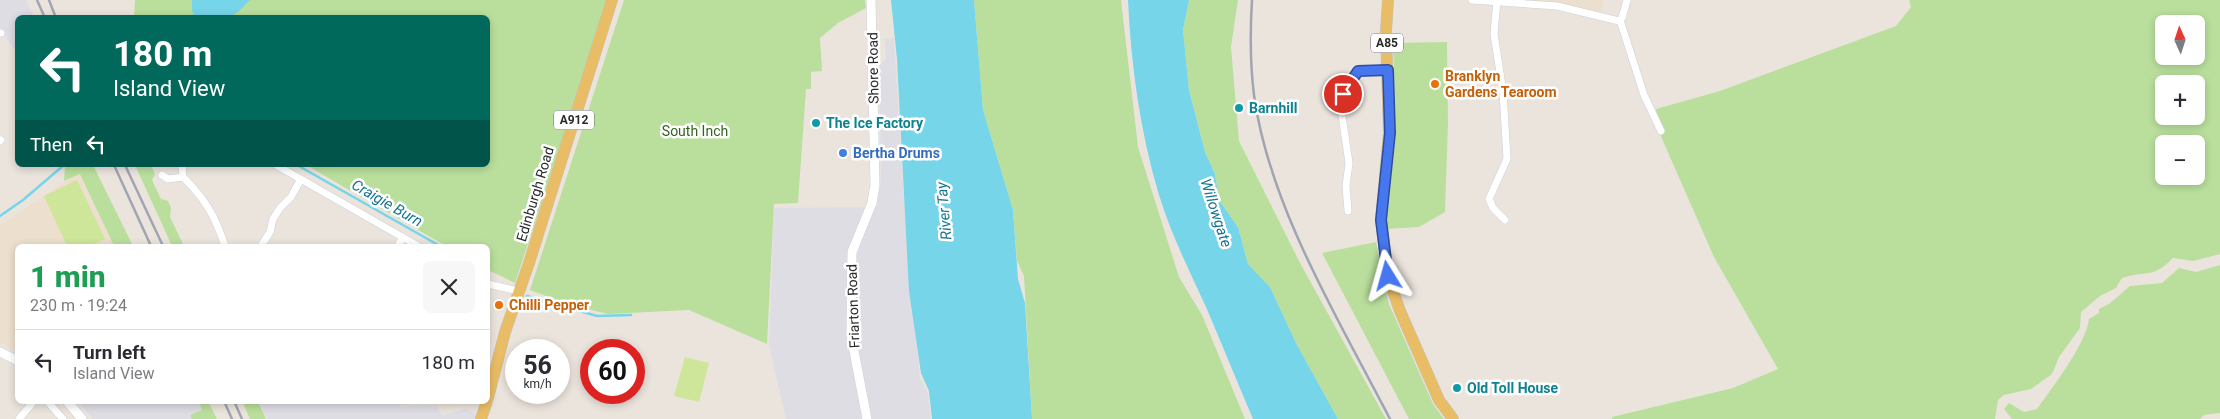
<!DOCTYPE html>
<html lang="en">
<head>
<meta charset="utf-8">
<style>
	body { margin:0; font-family:Roboto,sans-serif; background:#f7f7f7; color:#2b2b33; height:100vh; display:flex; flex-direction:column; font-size:19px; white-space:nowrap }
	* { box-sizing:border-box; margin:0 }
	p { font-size:16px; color:#7c7c81 }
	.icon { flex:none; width:28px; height:28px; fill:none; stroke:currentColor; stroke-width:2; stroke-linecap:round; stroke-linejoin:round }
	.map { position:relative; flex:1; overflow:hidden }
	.sheet { position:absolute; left:15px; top:244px; width:475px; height:160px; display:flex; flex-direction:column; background:#fff; border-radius:8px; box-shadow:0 2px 8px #0003 }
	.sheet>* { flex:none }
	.top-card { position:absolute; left:15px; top:15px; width:475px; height:152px; border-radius:8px; box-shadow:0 2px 8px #0003; background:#00695c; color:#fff; overflow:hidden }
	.needle { width:32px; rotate:357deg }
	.buttons { position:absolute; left:2155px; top:15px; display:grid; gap:10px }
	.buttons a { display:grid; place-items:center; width:50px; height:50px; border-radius:8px; background:#fff; box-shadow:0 2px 8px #0003; font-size:25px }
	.speed { position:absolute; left:505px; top:339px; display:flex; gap:10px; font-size:25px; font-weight:700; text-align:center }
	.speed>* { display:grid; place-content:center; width:65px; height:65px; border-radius:50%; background:#fff; box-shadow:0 2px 8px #0003; line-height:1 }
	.speed small { font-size:12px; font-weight:400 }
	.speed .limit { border:8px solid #d22; background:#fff; color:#111 }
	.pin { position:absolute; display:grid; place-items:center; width:42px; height:42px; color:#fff; margin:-21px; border:2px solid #fff; border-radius:50%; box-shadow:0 1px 5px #0007 }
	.me { position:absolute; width:55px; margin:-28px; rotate:352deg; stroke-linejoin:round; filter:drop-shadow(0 0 4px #0008) }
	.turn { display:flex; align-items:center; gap:18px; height:105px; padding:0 15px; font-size:22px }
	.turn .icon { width:65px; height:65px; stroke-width:2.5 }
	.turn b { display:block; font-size:35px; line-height:42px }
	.then { display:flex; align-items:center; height:48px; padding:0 15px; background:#0003; gap:10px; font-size:19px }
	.round { display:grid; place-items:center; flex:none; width:52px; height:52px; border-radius:8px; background:#f7f7f7 }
	.head { display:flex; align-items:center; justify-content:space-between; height:85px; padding:0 15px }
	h1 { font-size:30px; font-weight:800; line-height:38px; color:#1e9e55 }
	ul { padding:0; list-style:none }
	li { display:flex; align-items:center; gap:15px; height:65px; padding:0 15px; border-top:1px solid #e1e1e2 }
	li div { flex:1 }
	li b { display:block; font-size:19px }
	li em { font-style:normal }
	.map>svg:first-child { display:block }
	.industrial { fill:#dfdde4 }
	.education { fill:#ecdfce }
	.green { fill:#badf9d; fill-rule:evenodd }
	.pitch { fill:#cde699 }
	.water { fill:#76d5e8 }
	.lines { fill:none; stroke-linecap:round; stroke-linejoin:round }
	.stream { stroke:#76d5e8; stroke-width:2.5 }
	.minor-casing { stroke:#cbd0db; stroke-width:8 }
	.tertiary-casing { stroke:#cbd0db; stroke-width:10 }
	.primary-casing { stroke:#c3c3c3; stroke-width:12 }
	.minor { stroke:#fff; stroke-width:7 }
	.tertiary { stroke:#fff; stroke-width:9 }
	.primary { stroke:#e9bd65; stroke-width:11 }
	.rail { stroke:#a0a5b3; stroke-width:2.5 }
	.route-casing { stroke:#2e4d9b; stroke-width:12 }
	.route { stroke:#4677ef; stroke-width:9 }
	.food-dot { fill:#e8710a; stroke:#fff; stroke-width:2 }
	.culture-dot { fill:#0f9aa8; stroke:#fff; stroke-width:2 }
	.shop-dot { fill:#3f7fe0; stroke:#fff; stroke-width:2 }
	.labels { text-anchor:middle; stroke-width:5; stroke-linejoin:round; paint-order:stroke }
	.shield { fill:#fff; stroke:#6a6a6a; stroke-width:1 }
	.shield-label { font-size:12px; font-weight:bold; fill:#2a2a2a }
	.street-label { font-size:14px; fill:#2a2a2a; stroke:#fff }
	.food-label { font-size:14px; font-weight:bold; fill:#c56008; stroke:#fff; text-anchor:start }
	.culture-label { font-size:14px; font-weight:bold; fill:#0d838f; stroke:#fff; text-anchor:start }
	.park-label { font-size:14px; fill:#33631e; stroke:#fff }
	.shop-label { font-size:14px; font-weight:bold; fill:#366cbe; stroke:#fff; text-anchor:start }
	.water-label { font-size:15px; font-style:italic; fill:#157594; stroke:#fff }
</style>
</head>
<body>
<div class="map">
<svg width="2220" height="419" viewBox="0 0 2220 419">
	<rect width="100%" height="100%" fill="#ebe4dd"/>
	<path class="industrial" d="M0,0H26L34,17L18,18L17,62L16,52L0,28Z
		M894,38L904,200L920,378L928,394L931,419H786L769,346L774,208L877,207L881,177L879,64L886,60L885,39Z
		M78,401H198L202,410L190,415L192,419H93Z
		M259,401H397L401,407L436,405L442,415L466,409L477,415L476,419H267Z"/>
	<path class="education" d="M1510,0H1604L1600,14Z
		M80,174L114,246H18L17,352L0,343V225L64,182Z"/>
	<path class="green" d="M135,0H609L515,283L488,270V246H446L306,165H488V18H134Z
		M624,0H865L866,8L838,23L820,38L822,71L811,72V89H806L798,203L774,204L767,344L689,310L608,314L567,304L530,290Z
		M974,0H1121L1138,147L1179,277L1202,315L1245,419H1032L1024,276L1017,261L1013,210L983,110Z
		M1189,0H1238L1231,47L1239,141L1299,261L1386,419H1338L1296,343L1270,287L1248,264L1238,227L1219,200L1215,174L1205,152L1189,90L1183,30Z
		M1909,0H2220V254L2193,261L2173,258C2153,279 2147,270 2122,278L2116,288L2100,296L2081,312L2080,328L2059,357L2052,374L2031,389L2004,395L1998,400L1995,419H1612V417L1733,388L1778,369L1714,257L1659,132L1656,109L1720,91L1896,26L1911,7ZM2164,24H2196V56H2164ZM2164,84H2196V116H2164ZM2164,144H2196V176H2164Z
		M1447,42L1448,124L1445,212L1419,227L1386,229L1396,132L1393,43Z
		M65,165H93L133,246H114L80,174L64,181Z
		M135,165H151L155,174L152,180L161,199L168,201L171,208L170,217L184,246H172Z
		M1376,242L1389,304L1433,404L1444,419H1409L1322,253Z
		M2220,265V413L2204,415L2200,419H2012L2004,409L2009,403L2024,412L2037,409C2052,388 2086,344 2089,319L2099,313V309L2109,304L2130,286L2162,283L2179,268L2196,272Z
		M198,401H208L217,419H192L190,415L202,410Z
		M242,401H258L266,419H250Z"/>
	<path class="pitch" d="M77,180L105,239L89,246H67L44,196Z
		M685,357L709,363L699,402L674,396Z"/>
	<path class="water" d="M192,0H250C244,6 237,14 229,17C224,19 197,19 194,15C191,11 192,5 192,0Z
		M891,0H974L983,110L1013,210L1018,279L1025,303L1032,419H932L929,391L921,373L909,291L897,59Z
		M1128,0H1189L1183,30L1189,90L1205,152L1215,174L1219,200L1238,227L1248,264L1270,287L1296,343L1338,419H1253C1237,382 1222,344 1206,307C1189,270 1171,234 1159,195C1140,131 1131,66 1128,0Z"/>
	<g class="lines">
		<path class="stream" d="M297,165L440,246
			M0,216L23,200L64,165
			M527,296L597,316L631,315"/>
		<g class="minor-casing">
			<path id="minor" d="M1472,0L1557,6L1619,21L1622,18L1627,0
				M1497,0L1494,34L1503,92L1507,159L1489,199L1493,208L1505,220
				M1620,20L1644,95L1661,131
				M0,33H1
				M1503,92L1542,89
				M0,141L1,140
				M182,165L183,177
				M276,165L418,246
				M162,175L168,179L183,177C206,200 215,216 225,246
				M1348,211L1346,186L1349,163L1341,109L1343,94L1358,71L1388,70
				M261,246L270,232L273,219L280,208L291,197L301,179
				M398,246L403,237
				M488,284L518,291
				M47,401L63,419
				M19,419L34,401"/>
		</g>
		<g class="tertiary-casing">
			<path id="tertiary" d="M0,352L18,361
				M67,401L82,419
				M867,419L851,335L852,252L872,203L875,185L871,0"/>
		</g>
		<g class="primary-casing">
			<path id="primary" d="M1388,0L1386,32L1389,133L1381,220L1388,277L1400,311L1439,400L1453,419
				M488,398L505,332L529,263L612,0
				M481,419L487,401"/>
		</g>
		<use href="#minor" class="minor"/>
		<use href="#tertiary" class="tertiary"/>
		<use href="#primary" class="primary"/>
		<path class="rail" d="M37,0L45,18
			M49,0L56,18
			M1252,0C1250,32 1250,63 1254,95C1269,206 1339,320 1390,419
			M114,165L151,246
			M125,165L163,246
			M224,401L232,419
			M234,401L242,419"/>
	</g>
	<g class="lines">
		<g class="route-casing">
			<path id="route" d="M1343,94L1358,71L1388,70L1390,133L1381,220L1388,276"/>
		</g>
		<use href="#route" class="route"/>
	</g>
	<g class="food-dot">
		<circle cx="1435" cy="84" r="5"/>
		<circle cx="499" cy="305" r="5"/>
	</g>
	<g class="culture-dot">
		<circle cx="1239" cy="108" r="5"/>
		<circle cx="816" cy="123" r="5"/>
		<circle cx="1457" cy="388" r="5"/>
	</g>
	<circle class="shop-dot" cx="843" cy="153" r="5"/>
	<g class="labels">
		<g class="shield">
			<rect x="1371" y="33.5" width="32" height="19" rx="4"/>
			<rect x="554" y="110.5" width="40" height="19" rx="4"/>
		</g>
		<g class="shield-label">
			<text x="1387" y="47">A85</text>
			<text x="574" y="124">A912</text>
		</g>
		<g class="street-label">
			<text transform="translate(873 68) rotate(-91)" y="5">Shore Road</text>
			<text transform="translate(535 194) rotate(-73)" y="5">Edinburgh Road</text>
			<text transform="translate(853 306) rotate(-92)" y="5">Friarton Road</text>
		</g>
		<g class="food-label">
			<text x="1445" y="81">Branklyn<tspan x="1445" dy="16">Gardens Tearoom</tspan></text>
			<text x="509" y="310">Chilli Pepper</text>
		</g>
		<g class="culture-label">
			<text x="1249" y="113">Barnhill</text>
			<text x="826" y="128">The Ice Factory</text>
			<text x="1467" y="393">Old Toll House</text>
		</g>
		<g class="park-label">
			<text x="695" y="136">South Inch</text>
		</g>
		<g class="shop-label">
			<text x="853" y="158">Bertha Drums</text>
		</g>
		<g class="water-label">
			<text transform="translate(387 203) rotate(30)" y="5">Craigie Burn</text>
			<text transform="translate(944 211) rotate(-95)" y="5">River Tay</text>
			<text transform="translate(1216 213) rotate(72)" y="5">Willowgate</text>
		</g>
	</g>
</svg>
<div class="buttons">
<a><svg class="needle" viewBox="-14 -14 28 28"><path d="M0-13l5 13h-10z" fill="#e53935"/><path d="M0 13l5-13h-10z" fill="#7c7c81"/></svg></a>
<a>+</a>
<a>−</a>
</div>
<div class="speed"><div>56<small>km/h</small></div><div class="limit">60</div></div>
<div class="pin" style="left:1343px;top:94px;background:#d93025"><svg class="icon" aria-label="arrive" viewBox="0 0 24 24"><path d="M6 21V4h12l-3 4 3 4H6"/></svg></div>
<svg class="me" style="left:1388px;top:276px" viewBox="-20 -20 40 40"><path d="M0-17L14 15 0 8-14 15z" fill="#4677ef" stroke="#fff" stroke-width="4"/></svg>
<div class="top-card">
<div class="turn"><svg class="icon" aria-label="left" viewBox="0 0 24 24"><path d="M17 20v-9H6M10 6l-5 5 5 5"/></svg><div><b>180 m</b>Island View</div></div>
<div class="then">Then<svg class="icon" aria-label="left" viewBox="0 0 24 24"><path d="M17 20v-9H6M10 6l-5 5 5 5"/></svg></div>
</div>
<section class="sheet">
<div class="head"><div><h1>1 min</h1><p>230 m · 19:24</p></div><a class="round"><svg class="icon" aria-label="close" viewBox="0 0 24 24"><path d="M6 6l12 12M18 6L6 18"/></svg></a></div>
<ul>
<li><svg class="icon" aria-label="left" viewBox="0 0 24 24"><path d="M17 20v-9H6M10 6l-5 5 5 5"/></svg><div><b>Turn left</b><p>Island View</p></div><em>180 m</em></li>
</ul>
</section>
</div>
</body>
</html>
